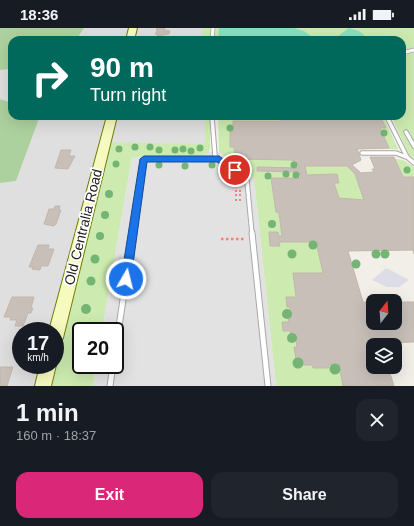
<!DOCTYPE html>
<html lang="en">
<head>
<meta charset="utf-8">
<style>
	body { margin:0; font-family:Helvetica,sans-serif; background:#20242c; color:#f1f3f6; height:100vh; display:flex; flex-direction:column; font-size:15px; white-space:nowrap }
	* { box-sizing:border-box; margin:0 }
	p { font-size:13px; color:#9ea1a6 }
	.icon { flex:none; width:22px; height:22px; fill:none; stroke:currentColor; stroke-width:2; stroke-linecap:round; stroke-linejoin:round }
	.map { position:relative; height:358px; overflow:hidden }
	.panel { display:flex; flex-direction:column; background:#171b24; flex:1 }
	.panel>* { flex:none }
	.hud { position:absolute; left:8px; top:8px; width:398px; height:84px; border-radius:12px; box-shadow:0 4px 16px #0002; background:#00695c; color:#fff; overflow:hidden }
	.needle { width:26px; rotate:17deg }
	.buttons { position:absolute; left:366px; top:266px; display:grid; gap:8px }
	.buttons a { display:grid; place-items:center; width:36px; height:36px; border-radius:8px; background:#171b24; box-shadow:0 4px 16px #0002; font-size:20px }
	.speed { position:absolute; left:12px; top:294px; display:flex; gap:8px; font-size:20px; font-weight:700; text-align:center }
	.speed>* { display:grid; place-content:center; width:52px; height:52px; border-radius:50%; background:#171b24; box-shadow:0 4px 16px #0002; line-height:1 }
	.speed small { font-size:10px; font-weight:400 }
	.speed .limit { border:2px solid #111; border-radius:6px; background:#fff; color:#111 }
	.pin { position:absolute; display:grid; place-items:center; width:34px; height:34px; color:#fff; margin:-17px; border:2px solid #fff; border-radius:50%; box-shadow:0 1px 4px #0007 }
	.me { position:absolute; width:44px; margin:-22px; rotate:8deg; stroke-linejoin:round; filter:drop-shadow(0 0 3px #0008) }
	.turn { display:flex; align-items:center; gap:14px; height:84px; padding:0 16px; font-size:18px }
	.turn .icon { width:52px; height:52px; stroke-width:2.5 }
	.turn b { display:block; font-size:28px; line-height:34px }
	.round { display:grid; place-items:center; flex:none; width:42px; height:42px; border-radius:12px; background:#20242c }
	.headline { display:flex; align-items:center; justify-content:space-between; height:68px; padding:0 16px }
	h1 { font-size:24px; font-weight:800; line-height:30px }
	.primary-button { display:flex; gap:8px; margin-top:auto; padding:8px 16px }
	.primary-button a { flex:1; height:46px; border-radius:12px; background:#db2777; color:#fff; font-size:16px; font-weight:800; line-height:46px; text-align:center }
	.primary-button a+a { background:#20242c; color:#f1f3f6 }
	.status { display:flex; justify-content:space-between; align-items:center; height:28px; padding:0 20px; background:#171b24; direction:ltr }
	.status svg { height:11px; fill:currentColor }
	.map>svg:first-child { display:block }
	.residential { fill:#e0dfdf }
	.grass { fill:#cdebb0 }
	.forest { fill:#add19e }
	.pitch { fill:#88e0be }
	.parking { fill:#e2e2e2 }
	.plaza { fill:#dddde8 }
	.building { fill:#c7bfb8; stroke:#c4b6ab; fill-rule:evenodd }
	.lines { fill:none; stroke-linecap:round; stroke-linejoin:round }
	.lane-far2-casing { stroke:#a9a9a9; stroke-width:4.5 }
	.lane-far1-casing { stroke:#a9a9a9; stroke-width:5.5 }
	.lane-casing { stroke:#a9a9a9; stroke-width:7 }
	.secondary-casing { stroke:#707d05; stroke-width:2 }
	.path-far1 { stroke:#fa8072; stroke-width:2; stroke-dasharray:2 2; stroke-linecap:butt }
	.path { stroke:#fa8072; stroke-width:2.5; stroke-dasharray:2.5 2.5; stroke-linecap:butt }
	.lane-far2 { stroke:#fff; stroke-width:3 }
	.lane-far1 { stroke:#fff; stroke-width:3.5 }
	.lane { stroke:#fff; stroke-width:5 }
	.secondary { fill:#f7fabf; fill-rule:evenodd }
	.tree { fill:#74b475 }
	.route { fill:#1a73e8; stroke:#114b97 }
	.labels { text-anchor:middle; stroke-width:3.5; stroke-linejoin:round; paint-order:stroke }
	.street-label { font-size:14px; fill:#222; stroke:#fff }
</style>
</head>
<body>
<div class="status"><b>18:36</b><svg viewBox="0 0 49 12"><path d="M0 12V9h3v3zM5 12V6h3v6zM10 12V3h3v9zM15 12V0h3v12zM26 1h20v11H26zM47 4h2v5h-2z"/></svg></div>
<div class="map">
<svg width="414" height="358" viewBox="0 0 414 358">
	<rect width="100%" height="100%" fill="#f2efe9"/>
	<path class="residential" d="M84,0H203V12H76Z
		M12,41V75L0,71V42Z
		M40,88H205V117L105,114L55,303H21V337H48L43,358H0V155L16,153Z"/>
	<path class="grass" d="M203,0H414V130L410,129L391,88H402V12H203Z
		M205,88H210V121L208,126L200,128L132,129L102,303H81V337H96L93,358H52L109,114L205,116Z
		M218,88H383L398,121H358L361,132L352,137L361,145L374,144L372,141H375L370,129H394L395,131L403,132L414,139V226L412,222L348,223L363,274H373V295H395V274H414V314L381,315V317H373V339H388L394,358H276L254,151L219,124Z"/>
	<path class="forest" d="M0,0H84L76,12H12V41L0,42Z
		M0,71L12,75V88H40L16,153L0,155Z"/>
	<path class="pitch" d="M219,0H294L304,3L316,12H218Z
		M349,0L359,3L366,9L346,12H333Z"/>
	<path class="parking" d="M210,124H219L250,146L254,151L276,358H93L96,337H115V303H102L132,129L200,128Z"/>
	<path class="plaza" d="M386,240L394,244L409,252L399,259H387L372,252Z"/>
	<path class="building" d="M157,0H165L164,2L170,3L169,6L157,8L158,6H155L158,2H156Z
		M286,88H380L386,100H380L389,120L357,121L361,132L352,137L361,145L374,144L372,141H375L370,129H394L403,149H414V226L413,222L348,223L363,274H373V295H395V274H414V314L381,315V317H373V339H388L394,358H343L339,337H328L329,340H313L312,337H302L301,331H296L294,319H297L295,306H291L290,303H283L282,294H289L288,290H291L290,279H287L286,269H296L293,245H323L316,214H279L280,218H270L269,204H278L279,208H282L279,185L276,184L271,150H301L299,144L257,143V139L299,140L298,136L291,132L235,131L234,119H230V102H233V93H282ZM305,138H347L355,146L364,172L339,170L334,155H339L337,146L307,147Z
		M61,122H71L69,128H75L68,141L55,140Z
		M55,178H60L59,182H61L56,196L54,198L44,196L49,181H54Z
		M38,217H49L48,221H54L48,238H41L40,242L32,241L33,239H29Z
		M12,269H34L31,280H33L31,285H28L23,298H15L17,292H10L11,289H4Z
		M0,339H13L7,358H0Z"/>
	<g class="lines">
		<g class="lane-far2-casing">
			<path id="lane-far2" d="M212,12L213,0
				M402,25L414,22
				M212,88V90
				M387,88L388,90"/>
		</g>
		<g class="lane-far1-casing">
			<path id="lane-far1" d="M212,89L215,128L244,148L247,153L252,206
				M387,89L407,129L414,135
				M406,104L414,118
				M362,125H396L406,129
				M133,206L144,131H219"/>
		</g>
		<g class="lane-casing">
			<path id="lane" d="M252,205L268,358
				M115,325L133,205
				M110,358L113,337"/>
		</g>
		<g class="secondary-casing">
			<path id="secondary" d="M129,0H137L134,12H126Z
				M107,88H117L63,310L60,315L55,318V303H49Z
				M55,335L56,337L51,358H35L40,337H55Z"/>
		</g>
		<path class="path-far1" d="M235,157H241
			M235,163H242
			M235,167H242
			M235,172H242"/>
		<path class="path" d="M221,211H245"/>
		<use href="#lane-far2" class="lane-far2"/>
		<use href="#lane-far1" class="lane-far1"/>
		<use href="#lane" class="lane"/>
		<use href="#secondary" class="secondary"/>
	</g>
	<g class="tree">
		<circle cx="230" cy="100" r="3.5"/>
		<circle cx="384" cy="105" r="3.5"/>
		<circle cx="135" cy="119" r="3.5"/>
		<circle cx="150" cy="119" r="3.5"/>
		<circle cx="200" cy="120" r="3.5"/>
		<circle cx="119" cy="121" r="3.5"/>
		<circle cx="183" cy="121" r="3.5"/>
		<circle cx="159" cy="122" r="3.5"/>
		<circle cx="175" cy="122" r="3.5"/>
		<circle cx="191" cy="123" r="3.5"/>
		<circle cx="116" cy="136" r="3.5"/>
		<circle cx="159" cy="137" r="3.5"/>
		<circle cx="212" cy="137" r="3.5"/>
		<circle cx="294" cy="137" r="3.5"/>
		<circle cx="185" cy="138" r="3.5"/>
		<circle cx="407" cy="142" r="3.5"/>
		<circle cx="230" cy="144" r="3.5"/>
		<circle cx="286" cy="146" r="3.5"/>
		<circle cx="296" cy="147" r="3.5"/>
		<circle cx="268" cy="148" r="3.5"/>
		<circle cx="239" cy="151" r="4"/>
		<circle cx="109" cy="166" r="4"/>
		<circle cx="105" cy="187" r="4"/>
		<circle cx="272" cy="196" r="4"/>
		<circle cx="100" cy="208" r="4"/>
		<circle cx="313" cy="217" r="4.5"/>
		<circle cx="292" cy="226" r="4.5"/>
		<circle cx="376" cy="226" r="4.5"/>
		<circle cx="385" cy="226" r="4.5"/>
		<circle cx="95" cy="231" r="4.5"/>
		<circle cx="356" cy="236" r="4.5"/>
		<circle cx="91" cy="253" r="4.5"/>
		<circle cx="86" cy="281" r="5"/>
		<circle cx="287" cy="286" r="5"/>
		<circle cx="292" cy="310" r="5"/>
		<circle cx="298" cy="335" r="5.5"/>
		<circle cx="335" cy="341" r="5.5"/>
	</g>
	<path class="route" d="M144,128H219L239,142L235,145L217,134H147L131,251L130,254L126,256L122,254L121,251L140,131Z"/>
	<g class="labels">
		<g class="street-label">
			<text transform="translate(83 199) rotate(-76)" y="5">Old Centralia Road</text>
		</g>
	</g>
</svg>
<div class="buttons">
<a><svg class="needle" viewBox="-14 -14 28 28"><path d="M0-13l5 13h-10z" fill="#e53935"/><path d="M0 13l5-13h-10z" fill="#9ea1a6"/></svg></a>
<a><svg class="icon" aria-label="layers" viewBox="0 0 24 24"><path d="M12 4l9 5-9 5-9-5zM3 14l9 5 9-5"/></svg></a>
</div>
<div class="speed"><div>17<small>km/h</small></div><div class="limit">20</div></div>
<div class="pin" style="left:235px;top:142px;background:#d93025"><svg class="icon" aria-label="arrive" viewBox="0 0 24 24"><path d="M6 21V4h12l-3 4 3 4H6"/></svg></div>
<svg class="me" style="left:126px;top:251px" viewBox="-20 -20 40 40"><circle r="17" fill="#1a73e8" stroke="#fff" stroke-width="3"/><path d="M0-11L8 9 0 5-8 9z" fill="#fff"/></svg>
<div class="hud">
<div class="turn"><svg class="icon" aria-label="right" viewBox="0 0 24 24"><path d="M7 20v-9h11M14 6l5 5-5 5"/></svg><div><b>90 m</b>Turn right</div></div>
</div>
</div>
<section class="panel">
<div class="headline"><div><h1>1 min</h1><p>160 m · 18:37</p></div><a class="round"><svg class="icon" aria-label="close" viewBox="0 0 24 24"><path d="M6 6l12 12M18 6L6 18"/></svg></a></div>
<div class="primary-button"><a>Exit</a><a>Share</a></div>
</section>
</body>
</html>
